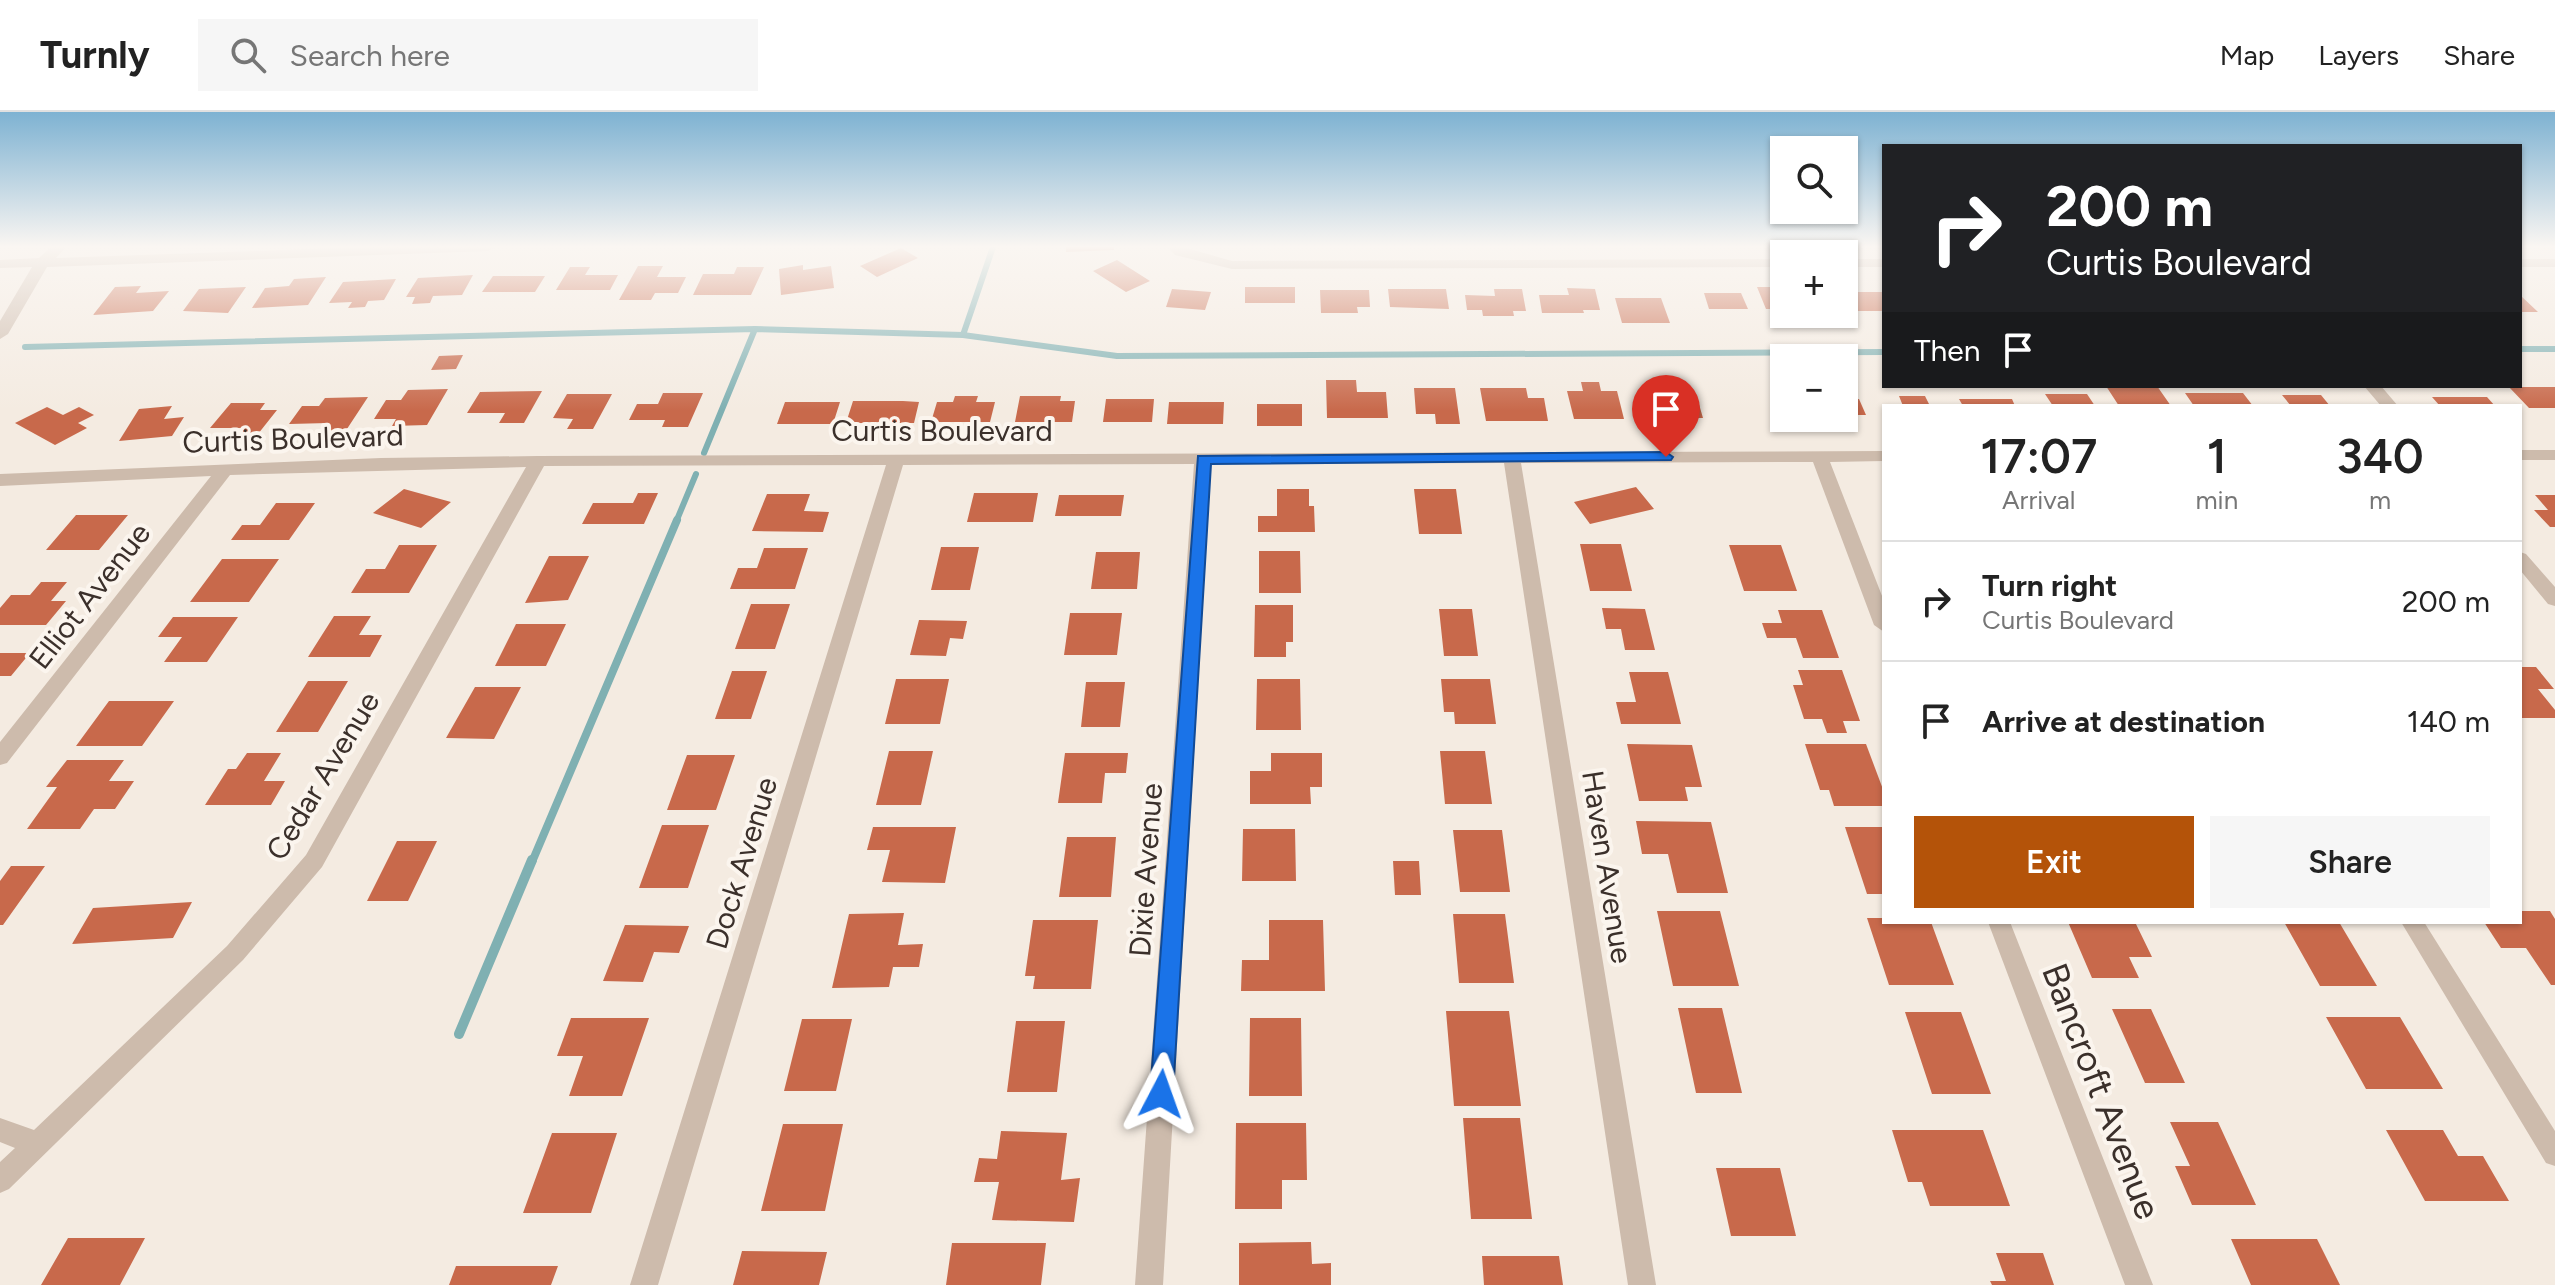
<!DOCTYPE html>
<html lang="en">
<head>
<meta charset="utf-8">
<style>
	body { margin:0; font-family:Figtree,sans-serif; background:#f6f6f6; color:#222; height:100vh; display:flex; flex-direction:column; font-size:30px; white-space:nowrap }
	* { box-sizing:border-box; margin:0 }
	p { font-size:26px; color:#767676 }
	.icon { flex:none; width:44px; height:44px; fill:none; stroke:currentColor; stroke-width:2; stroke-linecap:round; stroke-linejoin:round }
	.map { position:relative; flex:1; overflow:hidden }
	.details { position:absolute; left:1882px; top:292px; width:640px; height:520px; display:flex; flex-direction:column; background:#fff; border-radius:0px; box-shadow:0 2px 6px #0004 }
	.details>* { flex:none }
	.hud { position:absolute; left:1882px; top:32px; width:640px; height:244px; border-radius:0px; box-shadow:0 2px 6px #0004; background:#202124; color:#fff; overflow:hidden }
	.tools { position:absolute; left:1770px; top:24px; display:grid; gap:16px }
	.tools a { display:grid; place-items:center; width:88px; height:88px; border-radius:0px; background:#fff; box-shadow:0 2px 6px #0004; font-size:40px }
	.pin { position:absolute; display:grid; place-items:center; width:68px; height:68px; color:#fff; margin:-82px -34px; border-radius:50% 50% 50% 0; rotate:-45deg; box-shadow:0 0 8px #0007 }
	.pin .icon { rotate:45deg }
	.me { position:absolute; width:88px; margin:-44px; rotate:4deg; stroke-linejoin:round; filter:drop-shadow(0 0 6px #0008) }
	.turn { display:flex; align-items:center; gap:28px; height:168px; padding:0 32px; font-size:36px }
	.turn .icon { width:104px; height:104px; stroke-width:2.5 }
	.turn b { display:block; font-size:56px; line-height:68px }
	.then { display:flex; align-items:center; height:76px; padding:0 32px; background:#0003; gap:16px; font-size:30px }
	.eta { display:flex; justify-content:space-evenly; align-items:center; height:136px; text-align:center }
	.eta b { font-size:48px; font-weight:600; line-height:56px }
	.button { display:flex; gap:16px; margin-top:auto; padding:16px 32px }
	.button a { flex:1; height:92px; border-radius:0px; background:#b45309; color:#fff; font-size:32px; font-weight:600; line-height:92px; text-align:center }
	.button a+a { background:#f6f6f6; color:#222 }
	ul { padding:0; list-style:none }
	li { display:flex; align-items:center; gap:24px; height:120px; padding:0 32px; border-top:2px solid #e0e0e0 }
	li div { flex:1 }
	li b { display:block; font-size:30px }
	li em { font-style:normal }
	header { display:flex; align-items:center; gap:48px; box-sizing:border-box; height:112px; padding:0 40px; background:#fff; border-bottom:2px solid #e0e0e0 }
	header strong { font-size:38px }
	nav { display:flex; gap:44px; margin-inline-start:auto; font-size:28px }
	.search { width:560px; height:72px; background:#f6f6f6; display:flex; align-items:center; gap:20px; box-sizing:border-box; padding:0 28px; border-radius:0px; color:#767676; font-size:30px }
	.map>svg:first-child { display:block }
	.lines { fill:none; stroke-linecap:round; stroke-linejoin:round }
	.stream-far2 { stroke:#7fb0b2; stroke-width:6 }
	.stream-far1 { stroke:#7fb0b2; stroke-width:8 }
	.stream { stroke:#7fb0b2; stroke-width:10 }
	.building { fill:#c8694b }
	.street { fill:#cdbbac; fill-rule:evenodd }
	.route { fill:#1a73e8; stroke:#114b97; stroke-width:2 }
	.labels { text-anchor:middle; stroke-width:8; stroke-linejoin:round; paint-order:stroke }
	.street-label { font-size:30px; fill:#3b302b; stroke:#fbf5ee }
	.near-street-label { font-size:36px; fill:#3b302b; stroke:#fbf5ee }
</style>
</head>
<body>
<header>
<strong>Turnly</strong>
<div class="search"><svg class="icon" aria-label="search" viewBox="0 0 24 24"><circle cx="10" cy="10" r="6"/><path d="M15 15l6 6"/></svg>Search here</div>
<nav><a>Map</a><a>Layers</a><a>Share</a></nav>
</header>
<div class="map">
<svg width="2555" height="1173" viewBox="0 0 2555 1173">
	<rect width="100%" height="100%" fill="#f4ebe1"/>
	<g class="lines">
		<path class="stream-far2" d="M963,223L993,135
			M25,235L755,217L963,223L1117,244L1884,240
			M2520,237H2555
			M704,341L755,217
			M676,410L696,362"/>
		<path class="stream-far1" d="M532,750L677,408"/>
		<path class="stream" d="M459,922L532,748"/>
	</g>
	<path class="building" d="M1066,135H1114V138L1066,140Z
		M901,136L918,146L877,165L860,154Z
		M1117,148L1150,169L1126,180L1093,159Z
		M803,153V158L831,154L834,176L781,183L779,157Z
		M638,154H663L657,165H686L678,181H655L651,188H619Z
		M570,155H590L585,163H618L610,178H556Z
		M737,155H764L751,183H693L703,162H734Z
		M473,163L462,183L433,184L430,191L412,192L415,185H406L418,166Z
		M493,164H545L535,180H482Z
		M326,165L308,193L252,196L265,176L289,174L294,167Z
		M396,167L384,188L368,189L365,195L348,196L352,190L329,191L343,170Z
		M141,174L136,181L169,179L153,199L93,203L115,175Z
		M246,175L228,201L183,199L199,177Z
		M1245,175H1295V191H1245Z
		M1757,175H1784V197H1766Z
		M1567,176L1595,177L1600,198H1583L1584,201H1542L1539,183H1569Z
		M1172,177L1211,180L1205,198L1166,195Z
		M1388,177H1446L1449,197L1390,195Z
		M1494,177H1522L1526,199H1513L1514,204H1483L1482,198H1467L1465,183L1495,184Z
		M1320,178H1369L1370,195H1357L1358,201H1321Z
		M1844,180H1884V199H1845Z
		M1704,181H1741L1748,197H1709Z
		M2520,183L2538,200H2520Z
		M1615,186H1661L1670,211H1622Z
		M463,243L456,257L431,258L439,244Z
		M1326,268H1356L1357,280H1386L1388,306H1327Z
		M1581,270H1599L1601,279H1617L1624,307H1574L1567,279H1583Z
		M2106,274H2157L2171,294H2119Z
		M2509,275H2555V296H2529Z
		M1414,276H1455L1460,312H1436L1435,302H1416Z
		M1480,276H1526L1528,286H1544L1548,309H1486Z
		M448,277L427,313L392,314L396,307H374L386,288H401L408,278Z
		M542,279L524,311H499L505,301H467L480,280Z
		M663,281H703L688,315H662L665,308H629L637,292H658Z
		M2185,281H2243L2253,294H2194Z
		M567,282H612L593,317H567L573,307L553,306Z
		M1641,282H1696L1703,306H1648Z
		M2045,282H2087L2095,294H2053Z
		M2282,283H2321L2330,294H2291Z
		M955,284H978L976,290H995L990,310H931L937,290H953Z
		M1020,284H1061L1060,289H1075L1072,310H1015Z
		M1899,284H1925L1930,294H1903Z
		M368,285L343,323H320L328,311L289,312L302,294H319L325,286Z
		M2432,285H2487L2495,294H2440Z
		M1106,287H1154L1152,310H1103Z
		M1844,287H1859L1866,303H1844Z
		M1959,287H2012L2015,294H1963Z
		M853,289H903L919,290L914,311H846Z
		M785,290H840L833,312H777Z
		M1169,290H1224L1223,312H1167Z
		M231,291H265L260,298H277L258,322H241L245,316H210Z
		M1257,292H1302V314H1257Z
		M172,294L164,307L184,305L172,324L119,329L139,297Z
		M47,295L63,303L79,295L94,303L78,311L87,316L55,333L15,311Z
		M1636,375L1654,397L1590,412L1574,390Z
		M404,377L451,390L421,416L373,401Z
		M1277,377H1309V394H1314L1315,420H1258V404H1277Z
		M1414,377H1456L1462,422H1419Z
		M638,381H658L644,412H582L593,391H633Z
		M974,381H1038L1033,410H967Z
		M767,382H810L804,399L829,400L823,420L752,419Z
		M1059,383H1124L1121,404H1055Z
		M2535,383H2555V415H2550L2534,398H2548Z
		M276,391H315L289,428H231L242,413H260Z
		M76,403H128L99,438H46Z
		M1580,432H1621L1632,479H1590Z
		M399,433H437L409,481H351L366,457H385Z
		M1729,433H1781L1797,479H1744Z
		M941,435H979L970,478H931Z
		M764,436H808L795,477H730L738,456H757Z
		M1259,439H1300L1301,481H1259Z
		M1096,440H1140L1137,477H1091Z
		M549,444H589L568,488L525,491Z
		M222,447H279L249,490H190Z
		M41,470H67L51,489H66L46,513H0V496L11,483H30Z
		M751,492H790L775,537H735Z
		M1255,493H1293V530H1286V545H1254Z
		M1602,496L1645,497L1655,538H1625L1621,517H1606Z
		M1439,497H1472L1478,544H1444Z
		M1778,498H1822L1839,546H1803L1796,526H1767L1762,511H1782Z
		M1070,501H1122L1117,543H1064Z
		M334,504H371L359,523H382L370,545H308Z
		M173,505H238L207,550H164L182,525H158Z
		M919,508L967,509L963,527L950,526L946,544L910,543Z
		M516,512H566L546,554H495Z
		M0,541H30L11,564H0Z
		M2520,555H2536L2554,577H2538L2555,598V606H2522L2520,603Z
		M1798,558H1842L1860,609H1843L1847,621H1827L1822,607H1804L1793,573H1803Z
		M732,559H767L751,607H715Z
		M1629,560H1668L1681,612H1621L1616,590H1636Z
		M896,567H949L940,612H885Z
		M1257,567H1300L1301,618H1256Z
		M1441,567H1490L1496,612H1455L1454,600H1444Z
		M308,569H348L318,620H276Z
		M1086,570H1125L1120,615H1081Z
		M475,575H521L494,627L446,626Z
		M109,589H174L142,634H76Z
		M1627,632L1692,633L1702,675H1685L1688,689H1639Z
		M1805,632H1866L1884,680V694H1834L1829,678H1820Z
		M889,639H933L921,693H876Z
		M1440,639H1485L1492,692H1445Z
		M247,641H281L264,669H285L271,693H205L228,657H236Z
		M1065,641H1128L1126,661H1105L1102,691H1058Z
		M1271,641H1322V675H1310L1311,692H1250V659H1271Z
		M687,643H735L716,698H667Z
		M67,648H124L109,669H134L115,697H94L80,717H27L57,675H46Z
		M1636,709L1711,710L1728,781H1677L1668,742H1642Z
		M662,713H709L688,776H639Z
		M873,715H956L945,771L882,770L890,738H867Z
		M1845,715H1884V782H1867Z
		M1243,717H1295L1296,769H1242Z
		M1453,718H1502L1510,780H1460Z
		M1067,725H1116L1111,785H1059Z
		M397,729H437L408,789H367Z
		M1393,749H1419L1421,783H1395Z
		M11,754H45L3,813H0V769Z
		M192,790L173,826L72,832L93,796Z
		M1657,799H1720L1739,874H1673Z
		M2520,799H2550L2555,807V873H2551L2526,836H2501L2484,810H2520Z
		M904,801L898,833L923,832L919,855H893L889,875L832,876L849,802Z
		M1453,802H1505L1514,871H1459Z
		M1867,806H1884V810H1931L1954,873H1889Z
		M1033,808H1098L1091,877H1033L1035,864H1025Z
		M1269,808H1323L1325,879H1241L1242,848H1269Z
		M2068,810H2135L2152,845H2129L2139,866H2092Z
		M2284,810H2339L2377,874H2320Z
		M625,813L689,814L679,841L654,840L643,870L603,869Z
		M1678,896H1722L1742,981H1696Z
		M2112,897H2151L2185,971H2145Z
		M1446,899H1509L1521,994H1454Z
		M1905,900H1961L1991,982H1932Z
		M2326,905H2400L2443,977H2366Z
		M571,906H649L622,984H569L583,944H557Z
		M1250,906H1301L1302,984H1249Z
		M802,907H852L836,979H784Z
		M1016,909H1065L1057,980H1007Z
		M1463,1006H1520L1532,1107H1471Z
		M2170,1010H2218L2256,1093H2192L2175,1054H2190Z
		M1236,1011H1306L1307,1068H1282V1097H1235Z
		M783,1012H843L825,1099H761Z
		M1892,1018H1983L2010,1094H1930L1922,1070H1908Z
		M2386,1018H2443L2458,1044H2483L2509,1089H2425Z
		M1001,1019L1067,1021L1061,1068L1080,1066L1074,1110L992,1108L999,1070H974L979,1046L997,1047Z
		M552,1021H617L591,1101H523Z
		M1716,1056H1780L1796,1124H1731Z
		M68,1126H145L120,1173H41Z
		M2231,1127H2317L2340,1173H2251Z
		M1311,1130L1312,1152L1331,1151V1173H1239V1131Z
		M952,1131H1046L1041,1173H946Z
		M742,1139L827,1140L819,1173H733Z
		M1996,1141H2043L2054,1173H1992L1990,1169H2006Z
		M1482,1144H1559L1563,1173H1484Z
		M456,1154H558L551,1173H449Z"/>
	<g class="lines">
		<path class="street" d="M51,135H66L56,146L368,135H495L488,139L47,155L8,222L0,227V209L32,155L0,156V148L39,146Z
			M1168,135H1183L1232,149L1784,147V155L1232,157L1175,143Z
			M1844,147H1884V155H1844Z
			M2520,147H2555V155H2520Z
			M2364,274H2381L2398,294H2381Z
			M2520,338H2555V348H2520Z
			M1884,339V349L1830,350L1884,489V520L1874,513L1813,350L1521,351L1656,1173H1628L1504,351L1211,352L1163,1173H1135L1194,352L903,353L658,1173H630L886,353L544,354L322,755L243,848L9,1077L0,1081V1050L15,1036L0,1030V1006L34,1018L227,834L306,743L526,355L230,363L7,651L0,653V630L211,364L0,374V362L381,346L538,344Z
			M2520,440L2526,442L2555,475V494L2548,492L2520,458Z
			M1988,810H2010L2153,1173H2125Z
			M2401,810H2424L2555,1019V1054L2546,1051Z"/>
	</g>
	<linearGradient id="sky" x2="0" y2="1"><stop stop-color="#7eb2d2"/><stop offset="0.45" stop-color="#faf6f2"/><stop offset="1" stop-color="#faf6f2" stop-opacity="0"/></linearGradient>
	<rect width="2555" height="299" fill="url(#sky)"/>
	<path class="route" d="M1666,340L1673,345L1671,348L1211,352L1173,982L1169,990L1161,993L1153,990L1150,982L1198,344Z"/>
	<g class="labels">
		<g class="street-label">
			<text x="942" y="329">Curtis Boulevard</text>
			<text transform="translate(293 327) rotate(-2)" y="10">Curtis Boulevard</text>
			<text transform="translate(90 484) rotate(-52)" y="10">Elliot Avenue</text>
			<text transform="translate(323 664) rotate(-59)" y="10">Cedar Avenue</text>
			<text transform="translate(742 751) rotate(-73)" y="10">Dock Avenue</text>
			<text transform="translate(1607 755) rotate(81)" y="10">Haven Avenue</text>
			<text transform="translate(1146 758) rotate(-86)" y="10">Dixie Avenue</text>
		</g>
		<g class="near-street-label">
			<text transform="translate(2102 979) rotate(69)" y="13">Bancroft Avenue</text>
		</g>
	</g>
</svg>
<div class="tools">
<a><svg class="icon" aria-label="search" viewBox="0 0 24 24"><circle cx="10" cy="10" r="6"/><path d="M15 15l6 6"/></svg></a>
<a>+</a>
<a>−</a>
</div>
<div class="pin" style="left:1666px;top:345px;background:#d93025"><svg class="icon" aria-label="arrive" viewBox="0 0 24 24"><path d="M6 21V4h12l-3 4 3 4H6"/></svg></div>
<svg class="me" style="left:1161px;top:982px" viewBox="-20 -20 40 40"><path d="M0-17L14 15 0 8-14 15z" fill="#1a73e8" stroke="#fff" stroke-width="4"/></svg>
<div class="hud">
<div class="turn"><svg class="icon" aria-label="right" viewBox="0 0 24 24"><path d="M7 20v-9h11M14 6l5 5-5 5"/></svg><div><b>200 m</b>Curtis Boulevard</div></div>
<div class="then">Then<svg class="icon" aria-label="arrive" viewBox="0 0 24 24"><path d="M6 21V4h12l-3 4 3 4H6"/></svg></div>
</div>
<section class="details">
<div class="eta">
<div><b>17:07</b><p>Arrival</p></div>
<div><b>1</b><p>min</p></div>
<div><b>340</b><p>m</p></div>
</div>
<ul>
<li><svg class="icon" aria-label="right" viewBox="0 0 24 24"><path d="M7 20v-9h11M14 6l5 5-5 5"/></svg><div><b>Turn right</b><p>Curtis Boulevard</p></div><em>200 m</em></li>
<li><svg class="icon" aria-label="arrive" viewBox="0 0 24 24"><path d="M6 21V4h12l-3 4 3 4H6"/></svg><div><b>Arrive at destination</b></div><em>140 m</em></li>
</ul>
<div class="button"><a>Exit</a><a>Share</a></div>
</section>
</div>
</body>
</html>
